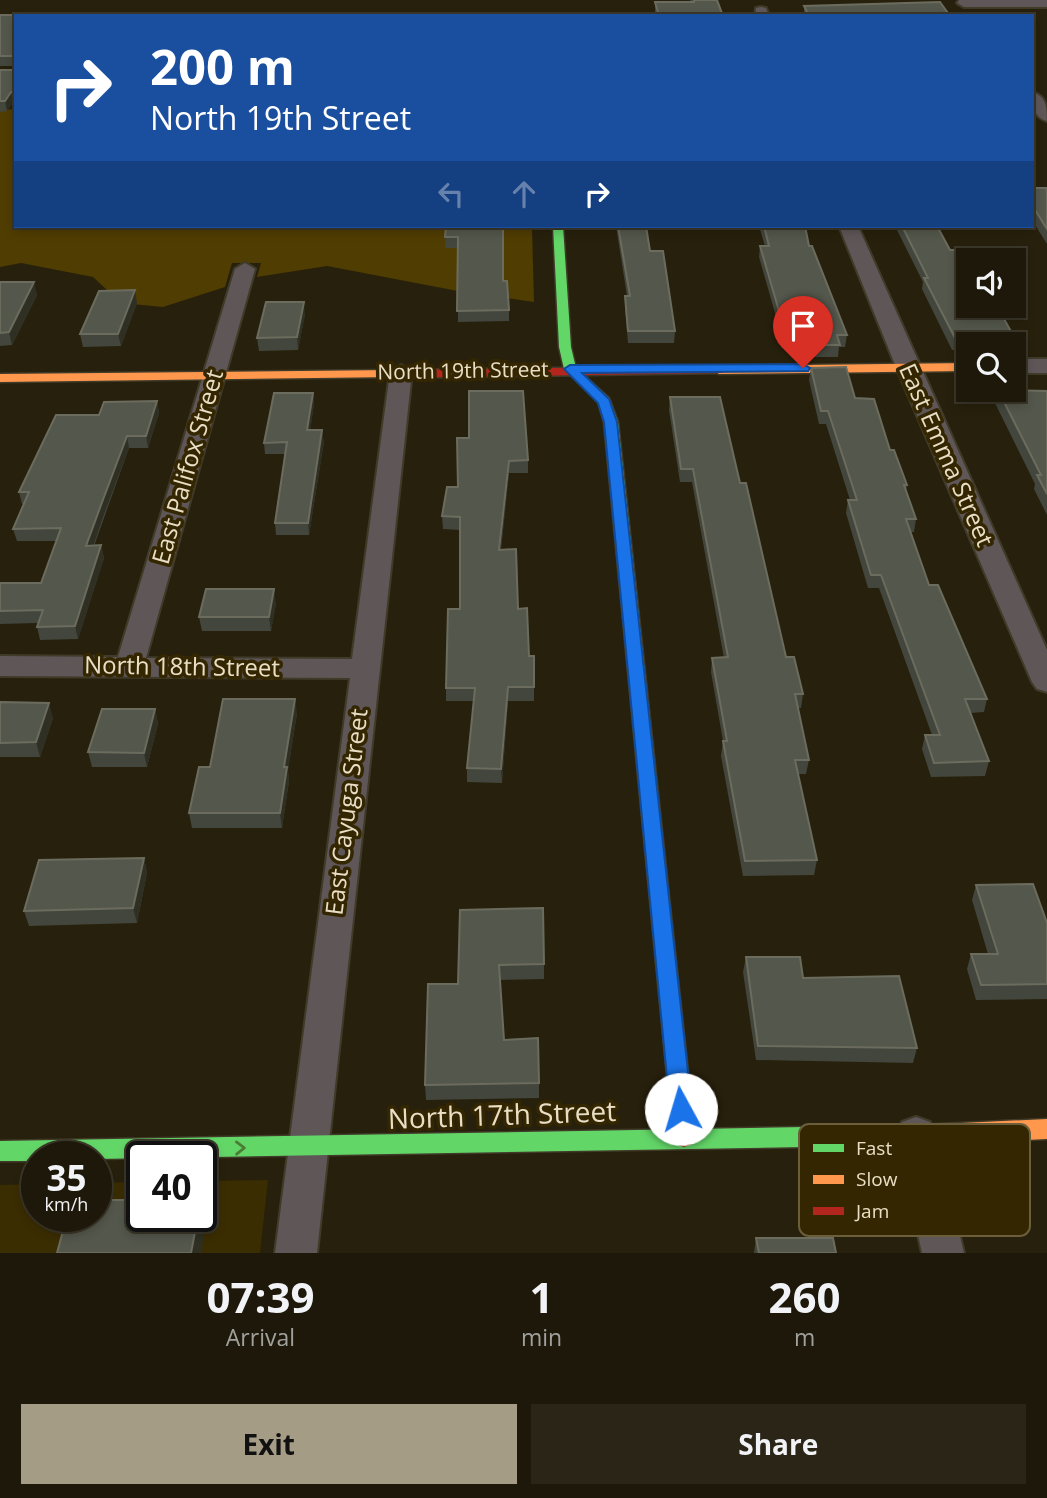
<!DOCTYPE html>
<html lang="en">
<head>
<meta charset="utf-8">
<style>
	body { margin:0; font-family:"Open Sans",sans-serif; background:#2a2517; color:#f1f3f6; height:100vh; display:flex; flex-direction:column; font-size:26px; white-space:nowrap }
	* { box-sizing:border-box; margin:0 }
	p { font-size:23px; color:#a0a09c }
	.icon { flex:none; width:38px; height:38px; fill:none; stroke:currentColor; stroke-width:2; stroke-linecap:round; stroke-linejoin:round }
	.map { position:relative; height:1253px; overflow:hidden }
	.drawer { display:flex; flex-direction:column; background:#1d1809; flex:1 }
	.drawer>* { flex:none }
	.hud { position:absolute; left:14px; top:14px; width:1020px; height:214px; border-radius:0px; box-shadow:0 4px 10px #0003,0 0 0 2px #3b372a; background:#1a4fa0; color:#fff; overflow:hidden }
	.buttons { position:absolute; left:956px; top:248px; display:grid; gap:14px }
	.buttons a { display:grid; place-items:center; width:70px; height:70px; border-radius:0px; background:#1d1809; box-shadow:0 4px 10px #0003,0 0 0 2px #3b372a; font-size:35px }
	.speed { position:absolute; left:21px; top:1141px; display:flex; gap:14px; font-size:35px; font-weight:700; text-align:center }
	.speed>* { display:grid; place-content:center; width:91px; height:91px; border-radius:50%; background:#1d1809; box-shadow:0 4px 10px #0003,0 0 0 2px #3b372a; line-height:1 }
	.speed small { font-size:18px; font-weight:400 }
	.speed .limit { border:4px solid #111; border-radius:10px; background:#fff; color:#111 }
	.pin { position:absolute; display:grid; place-items:center; width:60px; height:60px; color:#fff; margin:-72px -30px; border-radius:50% 50% 50% 0; rotate:-45deg; box-shadow:0 0 7px #0007 }
	.pin .icon { rotate:45deg }
	.me { position:absolute; width:77px; margin:-38px; rotate:354deg; stroke-linejoin:round; filter:drop-shadow(0 0 5px #0008) }
	.turn { display:flex; align-items:center; gap:24px; height:147px; padding:0 21px; font-size:32px }
	.turn .icon { width:91px; height:91px; stroke-width:2.5 }
	.turn b { display:block; font-size:49px; line-height:60px }
	.lanes { display:flex; align-items:center; height:66px; padding:0 21px; background:#0003; justify-content:center; gap:35px; direction:ltr }
	.lanes .off { opacity:.35 }
	.eta { display:flex; justify-content:space-evenly; align-items:center; height:119px; text-align:center }
	.eta b { font-size:42px; font-weight:700; line-height:49px }
	.primary-button { display:flex; gap:14px; margin-top:auto; padding:14px 21px }
	.primary-button a { flex:1; height:80px; border-radius:0px; background:#a59c85; color:#111; font-size:28px; font-weight:700; line-height:80px; text-align:center }
	.primary-button a+a { background:#2a2517; color:#f1f3f6 }
	.map>svg:first-child { display:block }
	.built { fill:#3b2d02 }
	.green { fill:#503d02 }
	.lines { fill:none; stroke-linecap:round; stroke-linejoin:round }
	.street-casing { stroke:#403a29; stroke-width:4 }
	.fast-casing { stroke:#403a29; stroke-width:3 }
	.slow-casing { stroke:#403a29; stroke-width:3 }
	.jam-casing { stroke:#403a29; stroke-width:3 }
	.street { fill:#5e5657; fill-rule:evenodd }
	.fast { fill:#63d668; fill-rule:evenodd }
	.slow { fill:#ff974d; fill-rule:evenodd }
	.jam { fill:#b3261e; fill-rule:evenodd }
	.wall { fill:#42463c }
	.shaded-wall { fill:#2f3023 }
	.building { fill:#54574b; stroke:#6b6c5e; stroke-width:2 }
	.oneway { stroke:#4b7e34 }
	.route { fill:#1a73e8; stroke:#114b97; stroke-width:2 }
	.labels { text-anchor:middle; stroke-width:7; stroke-linejoin:round; paint-order:stroke }
	.far-street-label { font-size:21px; fill:#e9dfc6; stroke:#332600 }
	.street-label { font-size:24px; fill:#e9dfc6; stroke:#332600 }
	.near-street-label { font-size:28px; fill:#e9dfc6; stroke:#332600 }
	.key { fill:#332600; stroke:#6a5e3b; stroke-width:2 }
	.key-label { font-size:19px; fill:#e9dfc6 }
</style>
</head>
<body>
<div class="map">
<svg width="1047" height="1253" viewBox="0 0 1047 1253">
	<rect width="100%" height="100%" fill="#27200c"/>
	<path class="built" d="M268,1180L260,1253H0V1185L37,1184V1216H96V1183L142,1182V1216H201V1181Z"/>
	<path class="green" d="M16,109V226L532,228L534,302L463,292L327,266L257,277L261,263H232L225,287L163,307L121,303L93,277L21,263L0,267V110Z"/>
	<g class="lines">
		<g class="street-casing">
			<path id="street" d="M959,0H1047V7H964L957,3Z
				M761,7L766,8L769,16H755L756,8Z
				M1032,92C1047,96 1047,109 1047,121C1033,117 1032,105 1032,92Z
				M839,226H858L1047,650V692L1037,689L1032,682L896,367Z
				M245,263L255,269L146,658L352,659L390,372L401,365L412,372L317,1253H275L350,678L0,676V656L118,657L235,269Z
				M1013,359H1047V373H1013Z
				M916,1117L930,1122L936,1135L964,1253H922L896,1135L902,1122Z"/>
		</g>
		<g class="fast-casing">
			<path id="fast" d="M553,226H563L571,347L576,368L609,398L618,422L676,962L673,968L666,970L659,968L656,962L604,422L598,402L564,369L559,347Z
				M920,1125L928,1128L931,1135L928,1142L920,1145L96,1159V1157H37V1161H0V1141Z"/>
		</g>
		<g class="slow-casing">
			<path id="slow" d="M968,363V371L719,374L713,370L719,366Z
				M391,370L395,371V377L0,382V374Z
				M1047,1119V1139L920,1145L912,1142L909,1135L912,1128L920,1125Z"/>
		</g>
		<g class="jam-casing">
			<path id="jam" d="M719,366L723,367V373L391,378L385,374L391,370Z
				M666,954L673,956L676,962L695,1137L692,1144L684,1147L676,1144L673,1137L656,962L659,956Z"/>
		</g>
		<use href="#street" class="street"/>
		<use href="#fast" class="fast"/>
		<use href="#slow" class="slow"/>
		<use href="#jam" class="jam"/>
	</g>
	<path class="wall" d="M690,0H717L723,16H656L655,12V2H691Z
		M804,6L950,16H804Z
		M0,15L16,16V102H13L7,111L0,112V70H16V66H0Z
		M1032,188H1047V244L1032,220Z
		M446,226L503,281L509,310V321L458,322V248H445Z
		M616,226H646L650,251L675,331L674,343H628L625,308V296H627Z
		M759,226H805L809,246L847,335L845,347H839L838,357H803L801,347L785,348L759,257L760,246H765Z
		M895,226H937L950,250L1014,337L1012,345H968V349L952,350L922,289L923,282Z
		M0,282L37,295L12,345L0,346Z
		M137,303L121,346L83,347L80,334Z
		M305,314L298,350L259,351L257,338Z
		M811,368L855,398L890,450L907,485L906,491L916,519L914,532H911L929,585L987,699L984,712L970,713L989,761L985,776L931,777L922,749L925,735H932L879,588H868L846,513L848,500H850L826,424H819L809,380Z
		M998,390L1047,391V515L1034,489L1035,484L995,403Z
		M313,393L314,404L310,430L324,441L309,535H276L275,523L285,454H265L264,443Z
		M670,397L740,483L786,657L803,694L801,708H798L809,760L806,774H798L817,860L814,875L743,876L721,756L723,741L711,672L712,658H724L692,482H680L669,410Z
		M157,401L159,413L148,448H129L94,546L101,545L104,558L78,639L40,640L37,627L38,623L0,624V583H41L56,541H17L13,529L24,504H22L19,492L99,415Z
		M469,438L528,460V473H509L501,550L518,609L529,656H534V701H508L502,783L467,782V768L474,701H446V688L460,609V530L443,529L442,516L458,487Z
		M276,603L271,631H202L199,617Z
		M0,702L53,718L40,757H0Z
		M155,709L158,724L147,767H92L88,752Z
		M297,713L288,770L289,781L282,828H192L189,813L210,767Z
		M144,858L147,873L137,923L29,926L24,911Z
		M976,885L1047,923V999L976,1000L967,969L971,954H988L972,900Z
		M460,910L544,964V979L500,980L504,1040L539,1083V1098L426,1100L425,1085L458,984Z
		M746,957L803,978L917,1048L913,1063L756,1060L743,972Z
		M756,1238L836,1253H754Z"/>
	<path class="shaded-wall" d="M11,92L13,102L7,111L5,101Z
		M34,282L37,295L12,345L9,332Z
		M135,290L137,303L121,346L118,334Z
		M304,302L305,314L298,350L297,337Z
		M313,393L314,404L309,441L307,430Z
		M157,401L159,413L148,448L146,436Z
		M322,430L324,441L309,535L308,523Z
		M127,436L129,448L103,517L89,558L86,546L101,505Z
		M509,461V473L499,563V550Z
		M101,545L104,558L78,639L75,626Z
		M274,589L276,603L271,631L269,617Z
		M508,687V701L502,783L501,769Z
		M295,699L297,713L288,770L289,781L282,828L280,813L284,767Z
		M49,703L53,718L40,757L36,742Z
		M155,709L158,724L147,767L144,753Z
		M144,858L147,873L137,923L133,908Z
		M201,1202L206,1221L201,1253H191L198,1216H201Z"/>
	<path class="building" d="M694,0H717L723,16H659L655,2H694Z
		M940,2L950,16H809L804,6Z
		M476,14H501V16H476Z
		M0,15H47V16H16V92H11L5,101H0V70H16V56H0Z
		M1032,188H1047V229L1032,205Z
		M446,226H503V281H507L509,310L457,311L458,237H445Z
		M618,226H646L650,251H663L675,331H628L625,296H630Z
		M764,226H805L809,246H812L847,335H837L840,345H805L802,335H786L760,246H769Z
		M902,226H937L950,250H967L972,261H968V306H997L1014,337L955,338L924,278H928Z
		M0,282H34L9,332L0,333Z
		M135,290L118,334H80L99,291Z
		M266,302H304L297,337L257,338Z
		M846,367L855,398L874,399L890,450H894L907,485H904L916,519H906L929,585H938L987,699H965L989,761L934,763L925,735H940L881,575H871L848,500H857L828,411H821L811,368Z
		M998,390L1047,391V494L1037,475H1041Z
		M469,391H523L528,460L509,461L499,550L516,549L518,609L527,608L529,656H534V687H508L501,769L467,768L475,688H446L448,609H460V517L442,516L447,487H458L457,438H469Z
		M274,393H313L307,430H322L308,523H275L287,442L264,443Z
		M670,397H720L740,483H746L786,657H794L803,694H795L809,760H795L817,860L745,861L723,741H727L712,658L728,657L693,469H681Z
		M157,401L146,436H127L101,505L86,546L101,545L75,626L37,627L43,610L0,611V583H41L61,528L13,529L29,492H19L56,415H99L104,402Z
		M206,589H274L269,617H199Z
		M223,699H295L284,767H287L280,813H189L199,767H210Z
		M0,702L49,703L36,742L0,743Z
		M102,709H155L144,753L88,752Z
		M144,858L133,908L24,911L39,860Z
		M1033,884L1047,923V984L981,985L971,954H998L976,885Z
		M543,908L544,964L499,965L504,1040L538,1038L539,1083L425,1085L428,984H458L460,910Z
		M746,957H800L803,978L899,976L917,1048L758,1046Z
		M96,1200H142V1216H198L191,1253H57L67,1216H96Z
		M756,1238H833L836,1253H759Z"/>
	<defs><path id="oneway-chevron" d="M-2-3.5L2.5 0L-2 3.5" fill="none" stroke-width="1.6" stroke-linecap="round" stroke-linejoin="round" transform="scale(1.75)"/></defs>
	<use class="oneway" href="#oneway-chevron" transform="translate(240 1148) rotate(-1)"/>
	<path class="route" d="M803,364L810,368L808,371L582,373L609,399L617,422L692,1109L689,1116L681,1119L673,1116L670,1109L604,422L598,403L564,369L570,365Z"/>
	<g class="labels">
		<g class="far-street-label">
			<text transform="translate(463 371) rotate(-1)" y="7">North 19th Street</text>
		</g>
		<g class="street-label">
			<text transform="translate(946 455) rotate(66)" y="8">East Emma Street</text>
			<text transform="translate(188 467) rotate(-74)" y="8">East Palifox Street</text>
			<text transform="translate(182 667) rotate(1)" y="8">North 18th Street</text>
			<text transform="translate(347 812) rotate(-83)" y="8">East Cayuga Street</text>
		</g>
		<g class="near-street-label">
			<text transform="translate(502 1115) rotate(-2)" y="10">North 17th Street</text>
		</g>
	</g>
	<rect x="799" y="1124" width="231" height="112" rx="10" class="key"/>
	<rect x="813" y="1144" width="31" height="8" fill="#63d668"/>
	<rect x="813" y="1175" width="31" height="9" fill="#ff974d"/>
	<rect x="813" y="1207" width="31" height="8" fill="#b3261e"/>
	<g class="key-label">
		<text x="856" y="1155">Fast</text>
		<text x="856" y="1186">Slow</text>
		<text x="856" y="1218">Jam</text>
	</g>
</svg>
<div class="buttons">
<a><svg class="icon" aria-label="sound" viewBox="0 0 24 24"><path d="M4 9h4l5-4v14l-5-4H4zM17 9q2 3 0 6"/></svg></a>
<a><svg class="icon" aria-label="search" viewBox="0 0 24 24"><circle cx="10" cy="10" r="6"/><path d="M15 15l6 6"/></svg></a>
</div>
<div class="speed"><div>35<small>km/h</small></div><div class="limit">40</div></div>
<div class="pin" style="left:803px;top:368px;background:#d93025"><svg class="icon" aria-label="arrive" viewBox="0 0 24 24"><path d="M6 21V4h12l-3 4 3 4H6"/></svg></div>
<svg class="me" style="left:681px;top:1109px" viewBox="-20 -20 40 40"><circle r="19" fill="#fff"/><path d="M0-13L10 11 0 6-10 11z" fill="#1a73e8"/></svg>
<div class="hud">
<div class="turn"><svg class="icon" aria-label="right" viewBox="0 0 24 24"><path d="M7 20v-9h11M14 6l5 5-5 5"/></svg><div><b>200 m</b>North 19th Street</div></div>
<div class="lanes"><svg class="icon off" aria-label="left" viewBox="0 0 24 24"><path d="M17 20v-9H6M10 6l-5 5 5 5"/></svg><svg class="icon off" aria-label="ahead" viewBox="0 0 24 24"><path d="M12 20V5M6 11l6-6 6 6"/></svg><svg class="icon" aria-label="right" viewBox="0 0 24 24"><path d="M7 20v-9h11M14 6l5 5-5 5"/></svg></div>
</div>
</div>
<section class="drawer">
<div class="eta">
<div><b>07:39</b><p>Arrival</p></div>
<div><b>1</b><p>min</p></div>
<div><b>260</b><p>m</p></div>
</div>
<div class="primary-button"><a>Exit</a><a>Share</a></div>
</section>
</body>
</html>
